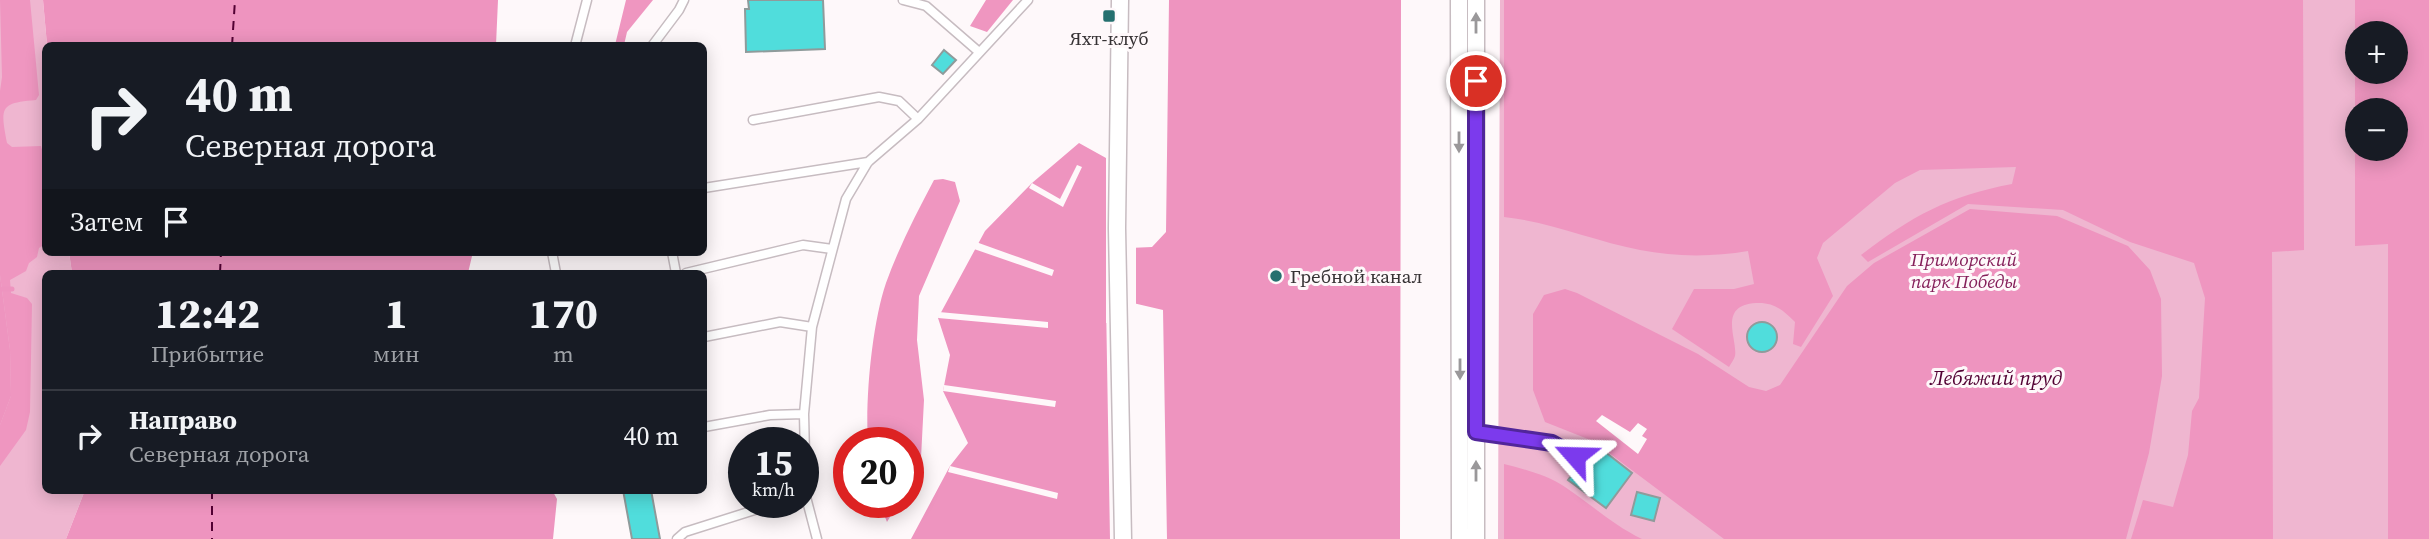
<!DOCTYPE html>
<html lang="ru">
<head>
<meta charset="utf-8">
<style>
	body { margin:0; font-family:"Source Serif 4",serif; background:#20242c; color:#f1f3f6; height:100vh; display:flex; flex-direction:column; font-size:26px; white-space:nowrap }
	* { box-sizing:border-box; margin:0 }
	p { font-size:23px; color:#9ea1a6 }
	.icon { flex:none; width:38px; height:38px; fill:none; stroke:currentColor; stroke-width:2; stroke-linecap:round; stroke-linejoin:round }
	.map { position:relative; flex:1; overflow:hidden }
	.drawer { position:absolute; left:42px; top:270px; width:665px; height:224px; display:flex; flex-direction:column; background:#171b24; border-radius:10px; box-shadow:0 4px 18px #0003 }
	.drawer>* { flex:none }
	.guide { position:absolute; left:42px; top:42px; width:665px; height:214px; border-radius:10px; box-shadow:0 4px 18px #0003; background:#171b24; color:#f1f3f6; overflow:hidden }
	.buttons { position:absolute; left:2345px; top:21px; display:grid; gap:14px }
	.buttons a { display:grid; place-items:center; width:63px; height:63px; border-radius:50%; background:#171b24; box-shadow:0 4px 18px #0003; font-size:35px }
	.speed { position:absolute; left:728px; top:427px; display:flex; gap:14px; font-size:35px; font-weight:700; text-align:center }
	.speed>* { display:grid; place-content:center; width:91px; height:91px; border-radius:50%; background:#171b24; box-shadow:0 4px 18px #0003; line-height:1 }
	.speed small { font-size:18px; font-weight:400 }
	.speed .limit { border:10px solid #d22; background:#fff; color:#111 }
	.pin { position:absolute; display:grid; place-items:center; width:60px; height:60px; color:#fff; margin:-30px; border:4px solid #fff; border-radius:50%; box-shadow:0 2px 7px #0007 }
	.me { position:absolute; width:77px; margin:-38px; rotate:295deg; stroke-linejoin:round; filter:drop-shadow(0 0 5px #0008) }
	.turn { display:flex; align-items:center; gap:24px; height:147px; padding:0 28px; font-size:32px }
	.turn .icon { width:91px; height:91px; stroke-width:2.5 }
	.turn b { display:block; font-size:49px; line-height:60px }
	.then { display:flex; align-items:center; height:66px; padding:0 28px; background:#0003; gap:14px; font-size:26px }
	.eta { display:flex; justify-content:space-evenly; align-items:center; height:119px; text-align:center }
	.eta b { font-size:42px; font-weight:800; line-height:49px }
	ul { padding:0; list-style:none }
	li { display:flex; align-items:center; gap:21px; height:91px; padding:0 28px; border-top:2px solid #363941 }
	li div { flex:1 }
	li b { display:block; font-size:26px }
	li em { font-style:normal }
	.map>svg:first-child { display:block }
	.green { fill:#efb6d0; fill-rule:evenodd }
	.forest { fill:#ef96c0; fill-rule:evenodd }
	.water { fill:#ee94bf }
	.pier { fill:#fef8fa }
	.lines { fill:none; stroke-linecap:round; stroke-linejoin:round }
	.stream { stroke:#ee94bf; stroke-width:5 }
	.ferry { stroke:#520133; stroke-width:2; stroke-dasharray:9 7; stroke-linecap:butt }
	.building { fill:#50dddc; stroke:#8f9b9b; stroke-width:2 }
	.service-casing { stroke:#c7bcc1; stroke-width:11 }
	.minor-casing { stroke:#c7bcc1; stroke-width:19 }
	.service { stroke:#fff; stroke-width:8 }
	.minor { stroke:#fff; stroke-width:16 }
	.oneway { fill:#9a989a }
	.route-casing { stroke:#51269a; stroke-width:18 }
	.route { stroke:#7c3aed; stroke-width:12 }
	.poi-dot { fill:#25706f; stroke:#fef8fa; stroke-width:2.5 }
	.labels { text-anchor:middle; stroke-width:6; stroke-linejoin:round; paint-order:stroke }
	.poi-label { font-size:19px; fill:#363234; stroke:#fef8fa }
	.park-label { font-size:19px; font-style:italic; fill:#851f5a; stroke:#fef8fa }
	.water-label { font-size:21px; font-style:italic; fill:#520133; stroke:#fef8fa }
</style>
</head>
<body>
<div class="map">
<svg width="2429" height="539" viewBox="0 0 2429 539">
	<rect width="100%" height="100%" fill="#fef8fa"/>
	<path class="green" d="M0,0H43L47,45L46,252H69L72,273H46V490H85L66,539H0Z
		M1500,0H2429V539H1498ZM2357,33H2396V72H2357ZM2357,110H2396V149H2357Z"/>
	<path class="forest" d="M0,0H30L39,95L36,100C0,103 0,107 7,143L12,147L41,146L46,163L45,244L39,248L37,257L29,263L26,271L10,280L11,293L27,298L32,304L30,412L26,430L0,466V425L11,396L10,350L0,275V91L2,77Z
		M626,0H653L627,32L624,45H615Z
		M986,0H1013L987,32L970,26Z
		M1504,0H2303L2304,250L2272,252L2273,539H2131L2143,500L2173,507L2188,455L2192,411L2199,398L2205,298L2194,263L2130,242L2063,210L1968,204L1868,262L1861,255C1912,216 1948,196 2012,184L2016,167L1920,170L1895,183L1823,243L1817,258L1833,296L1801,347L1793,344L1795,322C1783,310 1774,302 1756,303C1717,305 1738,340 1735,356C1734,360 1731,363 1729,367L1672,329L1694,289H1734L1754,284L1748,251C1713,257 1675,257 1640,250C1594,241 1551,222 1504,217Z
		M2355,0H2429V539H2388V244L2355,246ZM2396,33V72H2357V33ZM2396,110V149H2357V110Z
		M943,179L955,182L960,201L919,296L917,340L924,400L921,458L908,485V443H868C865,399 872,324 886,283C899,247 916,214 934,180Z
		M1504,464C1524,469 1547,475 1565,487C1592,505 1613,525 1642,539H1504Z
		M879,502H899L887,522Z"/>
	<path class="water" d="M43,0H498L496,45H47Z
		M1169,0H1401L1400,539H1167L1163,310L1133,303L1106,302L1110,539H911L950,466L968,443L943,391L950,355L938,318L985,231L1032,183L1079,143L1106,158V249L1152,247L1166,232Z
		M1970,209L2057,216L2128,246L2150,270L2161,299L2162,376L2149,453L2126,539H1724L1593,441L1545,422L1533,390V314L1544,295L1565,289L1577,293L1698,354L1749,387L1766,391L1780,385L1847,286L1874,263Z
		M69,252H473L468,273H72Z
		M0,275L10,350L11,396L0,425Z
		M85,490H552L557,499L553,539H66Z"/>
	<path class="pier" d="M1077,165L1082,167L1063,207L1029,188L1032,183L1060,199Z
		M1106,228H1109V246H1136V307L1109,306V323H1106Z
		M976,242L1054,270L1052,276L974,249Z
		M939,312L1048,322V328L938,318Z
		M944,385L1056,401L1055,407L943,391Z
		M1602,415L1630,432L1638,423L1647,429L1642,436L1647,439L1638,454L1596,421Z
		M950,466L1058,493L1057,499L948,472Z"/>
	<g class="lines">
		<path class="stream" d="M3,289H12"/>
		<path class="ferry" d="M232,46L235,0
			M220,273L221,252
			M212,490V539"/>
	</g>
	<path class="building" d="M748,0H823L825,49L746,52L745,9H749Z
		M944,50L956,60L943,74L932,65Z
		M1747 337a15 15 0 1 1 30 0a15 15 0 1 1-30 0Z
		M1595,444L1632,473L1606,508L1568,480Z
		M623,490H651L660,539H632Z
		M1637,492L1660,498L1654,521L1631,515Z"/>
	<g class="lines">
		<g class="service-casing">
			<path id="service" d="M903,0L926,6L979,52
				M575,46L587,0
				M652,46L679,10L684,0
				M753,120L879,97L899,101L918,119
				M704,188L868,162
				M552,252L556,273
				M672,252L676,273
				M686,273L803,245L832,249
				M704,337L780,322L812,327
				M704,427L770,415L804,414
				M1473,432L1553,443L1575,456
				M677,539L685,532L780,502
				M817,539L806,497L804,414L812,327L846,199L868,162L918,119L1028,0"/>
		</g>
		<g class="minor-casing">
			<path id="minor" d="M1120,0L1117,228L1123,539
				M1459,0L1460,539
				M1476,0V539"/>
		</g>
		<use href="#service" class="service"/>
		<use href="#minor" class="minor"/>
	</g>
	<defs><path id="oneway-solid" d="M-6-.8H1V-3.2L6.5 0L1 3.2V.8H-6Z" transform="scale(1.75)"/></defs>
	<g class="oneway">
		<use href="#oneway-solid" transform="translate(1476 23) rotate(-90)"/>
		<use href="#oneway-solid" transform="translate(1459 142) rotate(90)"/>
		<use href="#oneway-solid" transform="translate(1460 369) rotate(90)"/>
		<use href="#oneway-solid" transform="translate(1476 471) rotate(-90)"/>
	</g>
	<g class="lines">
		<g class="route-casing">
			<path id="route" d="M1476,81V432L1552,443L1575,456"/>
		</g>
		<use href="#route" class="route"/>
	</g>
	<g class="poi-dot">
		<rect x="1102" y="9" width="14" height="14" rx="3.5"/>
		<circle cx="1276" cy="276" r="7"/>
	</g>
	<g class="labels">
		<g class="poi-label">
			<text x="1109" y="45">Яхт-клуб</text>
			<text x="1290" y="283" text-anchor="start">Гребной канал</text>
		</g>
		<g class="park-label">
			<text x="1964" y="266">Приморский<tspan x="1964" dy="22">парк Победы</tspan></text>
		</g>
		<g class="water-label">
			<text x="1996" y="385">Лебяжий пруд</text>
		</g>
	</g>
</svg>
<div class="buttons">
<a>+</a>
<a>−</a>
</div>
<div class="speed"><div>15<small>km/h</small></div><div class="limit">20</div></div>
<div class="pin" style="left:1476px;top:81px;background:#d93025"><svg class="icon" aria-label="arrive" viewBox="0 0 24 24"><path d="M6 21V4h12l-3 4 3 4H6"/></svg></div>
<svg class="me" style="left:1575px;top:456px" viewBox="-20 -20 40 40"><path d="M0-17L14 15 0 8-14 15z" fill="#7c3aed" stroke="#fff" stroke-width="4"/></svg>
<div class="guide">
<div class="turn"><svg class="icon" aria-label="right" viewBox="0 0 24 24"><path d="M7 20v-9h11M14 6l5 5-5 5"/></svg><div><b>40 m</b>Северная дорога</div></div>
<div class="then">Затем<svg class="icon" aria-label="arrive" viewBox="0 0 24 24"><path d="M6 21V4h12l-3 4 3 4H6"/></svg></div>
</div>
<section class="drawer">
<div class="eta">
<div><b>12:42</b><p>Прибытие</p></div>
<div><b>1</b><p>мин</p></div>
<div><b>170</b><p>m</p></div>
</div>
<ul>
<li><svg class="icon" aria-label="right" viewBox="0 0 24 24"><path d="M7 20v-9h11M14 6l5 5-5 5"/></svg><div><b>Направо</b><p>Северная дорога</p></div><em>40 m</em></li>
</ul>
</section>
</div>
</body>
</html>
